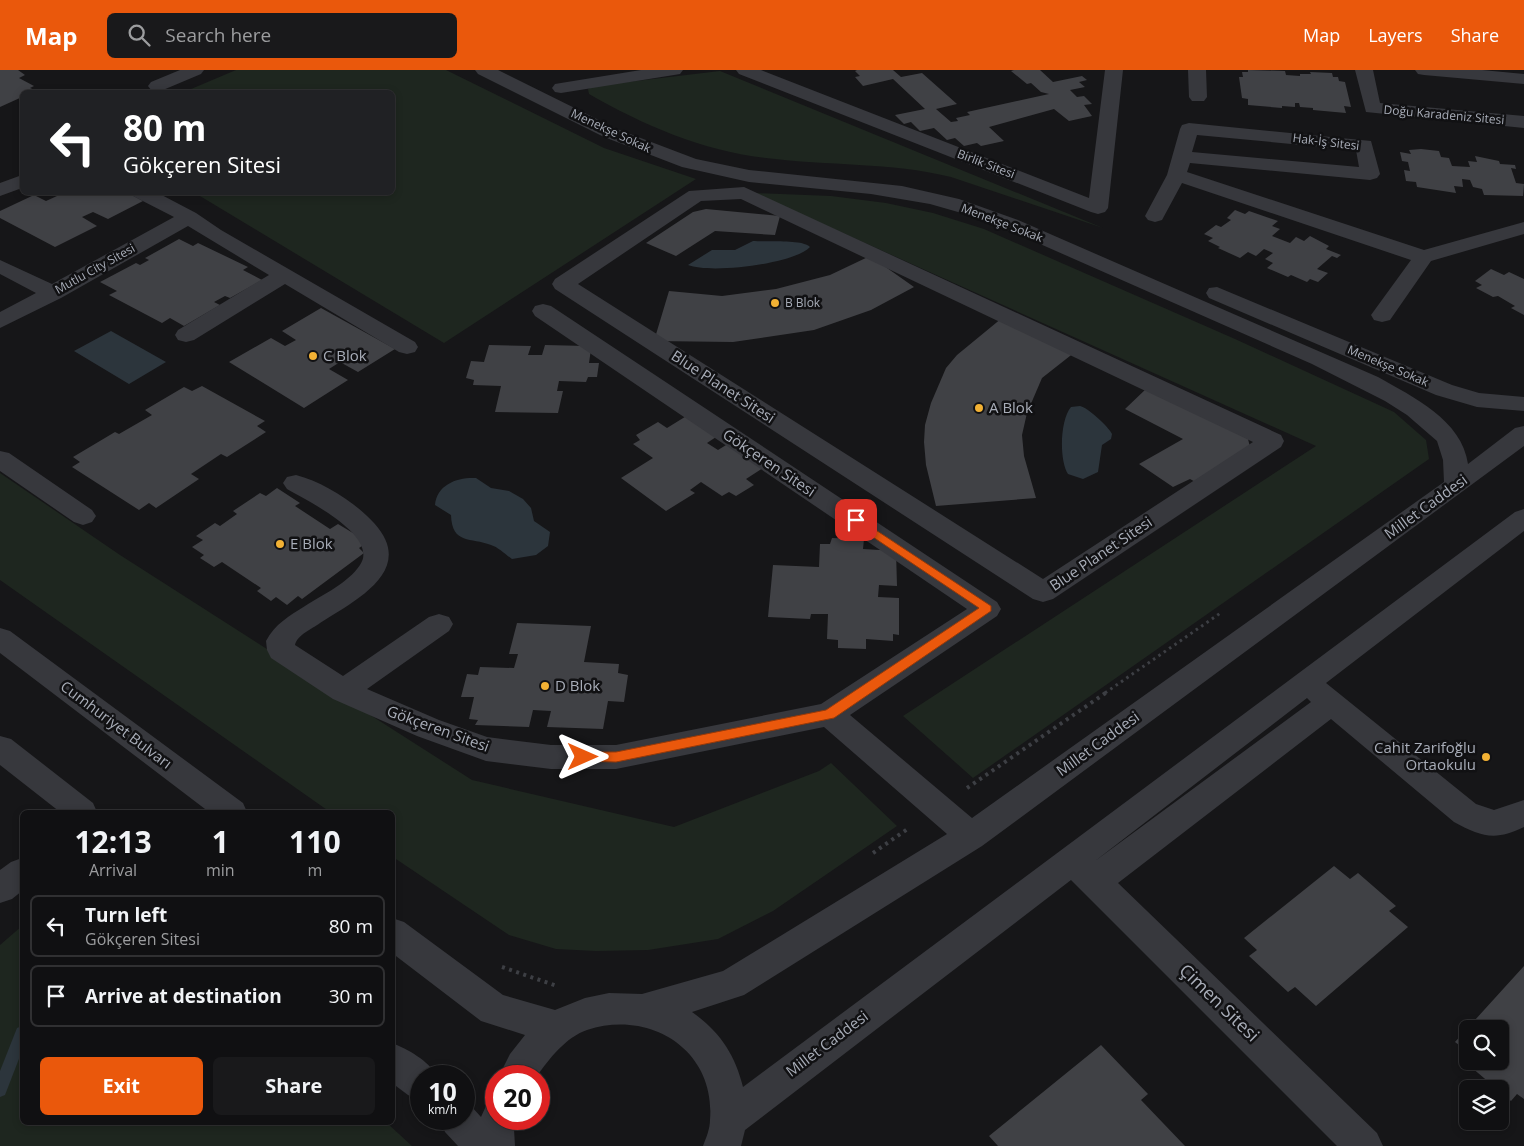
<!DOCTYPE html>
<html lang="en">
<head>
<meta charset="utf-8">
<style>
	body { margin:0; font-family:"Open Sans",sans-serif; background:#19191b; color:#f1f3f6; height:100vh; display:flex; flex-direction:column; font-size:19px; white-space:nowrap }
	* { box-sizing:border-box; margin:0 }
	p { font-size:16px; color:#9c9d9f }
	.icon { flex:none; width:28px; height:28px; fill:none; stroke:currentColor; stroke-width:2; stroke-linecap:round; stroke-linejoin:round }
	.map { position:relative; flex:1; overflow:hidden }
	.drawer { position:absolute; left:20px; top:740px; width:375px; height:315px; display:flex; flex-direction:column; background:#101012; border-radius:8px; box-shadow:0 2px 8px #0003,0 0 0 1px #303032 }
	.drawer>* { flex:none }
	.hud { position:absolute; left:20px; top:20px; width:375px; height:105px; border-radius:8px; box-shadow:0 2px 8px #0003,0 0 0 1px #303032; background:#202124; color:#fff; overflow:hidden }
	.controls { position:absolute; left:1459px; top:950px; display:grid; gap:10px }
	.controls a { display:grid; place-items:center; width:50px; height:50px; border-radius:8px; background:#101012; box-shadow:0 2px 8px #0003,0 0 0 1px #303032; font-size:25px }
	.speed { position:absolute; left:410px; top:995px; display:flex; gap:10px; font-size:25px; font-weight:700; text-align:center }
	.speed>* { display:grid; place-content:center; width:65px; height:65px; border-radius:50%; background:#101012; box-shadow:0 2px 8px #0003,0 0 0 1px #303032; line-height:1 }
	.speed small { font-size:12px; font-weight:400 }
	.speed .limit { border:8px solid #d22; background:#fff; color:#111 }
	.pin { position:absolute; display:grid; place-items:center; width:42px; height:42px; color:#fff; margin:-21px; border-radius:10px; box-shadow:0 2px 8px #0006 }
	.me { position:absolute; width:55px; margin:-28px; rotate:90deg; stroke-linejoin:round; filter:drop-shadow(0 0 4px #0008) }
	.turn { display:flex; align-items:center; gap:18px; height:105px; padding:0 20px; font-size:22px }
	.turn .icon { width:65px; height:65px; stroke-width:2.5 }
	.turn b { display:block; font-size:35px; line-height:42px }
	.eta { display:flex; justify-content:space-evenly; align-items:center; height:85px; text-align:center }
	.eta b { font-size:30px; font-weight:700; line-height:35px }
	.primary-button { display:flex; gap:10px; margin-top:auto; padding:10px 20px }
	.primary-button a { flex:1; height:58px; border-radius:8px; background:#ea580c; color:#fff; font-size:20px; font-weight:700; line-height:58px; text-align:center }
	.primary-button a+a { background:#19191b; color:#f1f3f6 }
	ul { padding:0; list-style:none }
	li { display:flex; align-items:center; gap:15px; height:62px; margin:0 10px 8px; padding:0 10px; border:2px solid #303032; border-radius:8px }
	li div { flex:1 }
	li b { display:block; font-size:19px }
	li em { font-style:normal }
	header { display:flex; align-items:center; gap:30px; box-sizing:border-box; height:70px; padding:0 25px; background:#ea580c; color:#fff }
	header strong { font-size:24px }
	nav { display:flex; gap:28px; margin-inline-start:auto; font-size:18px }
	.search { width:350px; height:45px; background:#19191b; display:flex; align-items:center; gap:12px; box-sizing:border-box; padding:0 18px; border-radius:8px; color:#9c9d9f; font-size:19px }
	.map>svg:first-child { display:block }
	.green { fill:#1e261f }
	.water { fill:#2c353c }
	.lines { fill:none; stroke-linecap:round; stroke-linejoin:round }
	.stream { fill:#2c353c; fill-rule:evenodd }
	.building { fill:#404145 }
	.path-far1 { stroke:#3d3f44; stroke-width:3; stroke-dasharray:2.5 4; stroke-linecap:butt }
	.path { stroke:#3d3f44; stroke-width:4; stroke-dasharray:3 4.5; stroke-linecap:butt }
	.minor { fill:#37383d; fill-rule:evenodd }
	.route { fill:#ea580c; stroke:#983908 }
	.poi-dot { fill:#f2b134; stroke:#111113; stroke-width:2 }
	.labels { text-anchor:middle; stroke-width:5; stroke-linejoin:round; paint-order:stroke }
	.far-street-label { font-size:12px; fill:#a8adb8; stroke:#111113 }
	.far-poi-label { font-size:12px; fill:#a8adb8; stroke:#111113; text-anchor:start }
	.poi-label { font-size:15px; fill:#a8adb8; stroke:#111113; text-anchor:start }
	.street-label { font-size:15px; fill:#a8adb8; stroke:#111113 }
	.near-street-label { font-size:18px; fill:#a8adb8; stroke:#111113 }
</style>
</head>
<body>
<header>
<strong>Map</strong>
<div class="search"><svg class="icon" aria-label="search" viewBox="0 0 24 24"><circle cx="10" cy="10" r="6"/><path d="M15 15l6 6"/></svg>Search here</div>
<nav><a>Map</a><a>Layers</a><a>Share</a></nav>
</header>
<div class="map">
<svg width="1524" height="1076" viewBox="0 0 1524 1076">
	<rect width="100%" height="100%" fill="#161618"/>
	<path class="green" d="M236,0H446L604,78L696,109L444,273L195,123L392,122V22H184Z
		M720,1L1103,158L951,107C890,92 828,96 766,88C703,81 643,55 589,24L588,19L594,16Z
		M754,123L831,126L886,133L933,143L984,159L1235,269L1394,342L1426,370L1429,389L973,708L903,646L1316,376Z
		M0,403L120,485L472,710L674,757L819,701L831,693L897,756L773,841L718,869L648,880L596,881L556,879L509,865L393,787L392,742H330L0,510Z
		M22,856V1052L387,1053L412,1076H0V875Z"/>
	<path class="water" d="M753,171C766,172 803,169 810,177C794,194 711,204 688,195L712,180H735Z
		M111,261L166,292L129,314L74,281Z
		M1080,336C1087,337 1109,357 1112,364L1111,369L1102,375L1098,402L1083,409L1068,404C1059,390 1060,350 1071,337Z
		M476,408L491,418L509,421L523,429L531,438L534,451L550,462L548,476L536,485L512,489C506,485 498,477 491,475C471,467 452,475 451,445L435,435C437,414 458,407 476,408Z"/>
	<g class="lines">
		<path class="stream" d="M22,956V981L5,1025L0,1027V1001L17,958Z"/>
	</g>
	<path class="building" d="M0,0H18L25,5L19,8L34,16L30,18L37,21L22,22V27L0,37Z
		M893,0L901,7L922,3L957,34L936,39L951,52L958,51L956,48L970,45L967,42L1049,24L1041,22L1031,13L1027,14L1011,1L1014,0H1040L1053,12L1082,6L1087,10L1079,12L1085,17L1070,20L1077,27L1084,26L1092,34L1084,35L1092,46L1069,51L1054,39L989,57L1004,71L981,76L977,73L964,76L955,68L947,70L934,58L920,61L911,52L904,54L895,45L925,39L893,9L863,16L855,7L860,6L855,1L857,0Z
		M1248,0L1285,1L1286,5L1300,6V4H1311L1310,2L1332,3L1333,7H1338L1339,11L1345,12L1351,37L1344,36L1346,43L1313,40V38L1300,37L1299,33H1295V37L1282,36V38L1248,35V29L1242,28L1239,7H1243L1242,2H1248Z
		M1421,79L1439,81L1441,87L1449,88L1452,96L1470,97L1468,91L1477,92L1475,86L1499,91L1500,94L1515,95L1516,99L1511,98L1516,113L1524,114L1523,126L1484,125L1482,119L1473,117L1470,110L1462,109L1463,117L1454,116L1456,123L1417,117L1416,112L1406,111L1404,100L1410,101L1408,92L1402,91L1400,82L1411,84L1409,80Z
		M50,122H126L143,131L108,149L93,142L82,147L97,156L55,177L0,148V141L34,125L46,131L57,126Z
		M706,139L780,146L775,165L715,161L676,186L646,173L693,142Z
		M1235,140L1245,144L1249,141L1278,151L1272,156L1280,159L1272,166L1290,173L1296,167L1304,171L1310,166L1329,176L1326,179L1341,185L1337,188L1332,186L1317,199L1328,203L1318,212L1310,209L1307,212L1291,205L1288,207L1267,198L1273,193L1265,189L1273,183L1264,179L1256,186L1248,182L1240,188L1218,178L1220,177L1208,171L1213,168L1204,164L1216,155L1221,157L1231,150L1227,148Z
		M179,169L193,176L198,173L248,197L243,200L262,210L230,228L225,226L214,232L220,235L184,256L170,248L162,253L109,225L117,221L100,212L136,193L140,195L149,190L145,188Z
		M870,186L914,217L871,240L814,260L733,272L654,271L669,221L722,226L776,219L830,205Z
		M1491,199L1504,205L1509,202L1524,209V245L1511,238L1515,236L1498,226L1493,227L1476,218L1482,215L1475,211Z
		M321,238L395,279L358,302L340,292L329,299L348,310L304,338L229,292L271,268L285,276L296,270L282,261Z
		M1002,248L1075,282L1042,308L1027,343L1022,365L1024,386L1036,428L936,436L926,395L924,372L925,355L931,333L946,298L957,285Z
		M489,275L531,276L528,285H542L545,275L586,276L584,279H591L589,293H599L597,307H588L586,312L559,311L557,321H563L558,343L495,342L501,316L473,315L474,310L466,308L471,291L484,292Z
		M202,316L265,351L257,356L266,362L227,387L221,384L191,404L199,409L156,438L149,433L139,440L72,397L80,392L73,387L115,362L119,364L152,345L145,340L184,317L192,321Z
		M1147,318L1248,369L1250,377L1199,414L1190,409L1173,417L1139,394L1183,369L1125,339Z
		M688,345L719,365L707,373L718,380L731,372L763,398L746,409L754,415L736,426L729,422L722,426L701,412L690,420L695,423L666,441L621,408L653,388L633,374L640,370L636,365L658,352L667,358Z
		M277,418L300,433L295,436L330,459L338,454L368,472L359,478L364,483L302,529L298,526L287,535L276,527L271,531L257,521L261,518L222,492L214,497L200,488L204,485L192,477L203,470L196,466L215,453L220,456L237,444L233,441L260,423L266,426Z
		M832,468L864,469L863,479L896,481L897,516L879,515L878,527L899,528V565L893,564V571L866,569V579L838,578V570L827,569L828,544H811L810,549L768,547L773,495L819,497L820,474H830Z
		M517,553L591,556L584,592L619,594L618,603L628,605L624,632L608,631L603,659L547,657L551,641L533,640L529,657L475,655L478,650L469,649L474,627H461L467,604L478,605L480,597L514,598L518,584H509Z
		M1334,796L1350,809L1358,803L1396,836L1389,841L1408,857L1316,936L1295,917L1288,922L1249,886L1257,880L1244,868Z
		M1524,896V1029L1517,1024L1511,1031L1500,1022V1019H1497L1465,992L1468,989V991H1500V959H1468V982L1455,972Z
		M1101,975L1148,1024L1141,1030L1185,1076H998L989,1066Z"/>
	<g class="lines">
		<path class="path-far1" d="M1105,623L1222,542"/>
		<path class="path" d="M967,718L1107,622
			M873,783L909,758
			M502,897L557,916"/>
		<path class="minor" d="M180,0H204L201,4L163,20H151L148,16L151,12Z
			M475,0H498L617,59L696,89L749,100L902,116L959,129L1018,150L1378,307C1413,327 1462,350 1468,394L1515,358L1524,356V376L982,776L744,925L692,942C719,961 735,984 743,1017L1515,442L1524,439V461L1326,613L1476,734L1494,740L1524,730V757C1496,771 1481,767 1454,752L1331,649L1118,813L1377,1063L1383,1076H1337L1071,810L745,1060L741,1076H703C706,1068 710,1059 710,1050C716,980 650,939 587,960C566,967 549,989 537,1006H499L510,984L525,965L481,951L392,883V848L404,852L503,925L555,940L585,928L609,923L642,924L723,901L947,764L824,657L616,699H551L486,691L417,666L333,629L271,588L267,580L266,571C275,554 289,546 305,536C324,524 348,513 360,495C380,466 306,430 287,419L283,413L287,407L296,405C323,412 355,432 374,453C417,500 356,530 320,553C312,559 297,565 295,575L343,606L429,547L439,544L449,547L453,554L449,561L367,619L439,650L487,667L551,675H616L821,634L967,539L535,246L532,241L535,236L543,234L551,236L997,532L1001,539L997,546L850,645L972,748L1444,412L1443,390L1437,371L1407,345L1385,331L1312,294L1022,166L965,144L930,134L871,124L749,112L682,97L604,67L478,4ZM1307,628L1311,632L1095,791Z
			M641,0H683L680,4L674,5L561,23L555,22L552,18L555,14L561,13Z
			M736,0H761L1089,128L1105,0H1123L1108,138L1105,142L1098,144L1091,142L739,4Z
			M1188,0H1206L1207,27L1204,31H1192L1189,27Z
			M1355,0H1373L1380,33L1524,46V58L1366,42Z
			M1415,0H1482L1524,4V14L1424,5L1418,4Z
			M1189,53L1371,71L1380,104L1377,108L1370,110L1190,93L1187,102L1424,180L1524,152V164L1431,191L1390,250L1382,252L1374,250L1371,245L1411,190L1182,113L1162,150L1155,152L1148,150L1145,146L1167,105L1180,59L1182,55ZM1197,65L1356,80L1359,97L1192,82Z
			M22,105V118L0,126V113Z
			M744,117L1281,365L1284,371L1281,377L1053,529L1043,532L1033,529L555,219L552,214L555,209L689,121ZM741,129L1253,372L1043,509L578,214L701,131Z
			M131,122H156L196,143L221,160L415,272L418,277L415,282L407,284L399,282L285,214L194,270L186,272L178,270L175,265L178,260L269,205L188,156L61,228L0,258V242L36,223L0,204V190L52,214L174,147L133,126Z
			M1217,217L1452,315L1479,323L1524,327V341L1477,337L1436,325L1209,228L1206,223L1209,218Z
			M0,381L9,383L92,440L96,446L92,452L83,455L74,452L0,401Z
			M0,558L10,561L243,733L247,742H209L0,583Z
			M0,666L11,669L93,733L97,742H60L0,695Z
			M22,788V821L12,829L0,833V800L11,792Z
			M392,973C407,979 430,991 436,1006H421V1031L408,1025L392,1013Z
			M496,1032V1049H517L514,1059L515,1076H458L445,1062L440,1049H464V1033L471,1036L481,1047L486,1036Z"/>
	</g>
	<path class="route" d="M856,447L991,536V541L834,648L616,692L579,691L577,687L579,683L583,682H616L826,640L979,538L852,453V448Z"/>
	<g class="poi-dot">
		<circle cx="775" cy="233" r="5"/>
		<circle cx="313" cy="286" r="5"/>
		<circle cx="979" cy="338" r="5"/>
		<circle cx="280" cy="474" r="5"/>
		<circle cx="545" cy="616" r="5"/>
		<circle cx="1486" cy="687" r="5"/>
	</g>
	<g class="labels">
		<g class="far-street-label">
			<text transform="translate(1444 45) rotate(5)" y="4">Doğu Karadeniz Sitesi</text>
			<text transform="translate(611 61) rotate(25)" y="4">Menekşe Sokak</text>
			<text transform="translate(1326 72) rotate(7)" y="4">Hak-İş Sitesi</text>
			<text transform="translate(986 94) rotate(21)" y="4">Birlik Sitesi</text>
			<text transform="translate(1002 153) rotate(21)" y="4">Menekşe Sokak</text>
			<text transform="translate(95 199) rotate(-29)" y="4">Mutlu City Sitesi</text>
			<text transform="translate(1388 296) rotate(23)" y="4">Menekşe Sokak</text>
		</g>
		<g class="far-poi-label">
			<text x="785" y="237">B Blok</text>
		</g>
		<g class="poi-label">
			<text x="323" y="291">C Blok</text>
			<text x="989" y="343">A Blok</text>
			<text x="290" y="479">E Blok</text>
			<text x="555" y="621">D Blok</text>
			<text x="1476" y="683" text-anchor="end">Cahit Zarifoğlu<tspan x="1476" dy="17">Ortaokulu</tspan></text>
		</g>
		<g class="street-label">
			<text transform="translate(723 317) rotate(33)" y="5">Blue Planet Sitesi</text>
			<text transform="translate(769 393) rotate(34)" y="5">Gökçeren Sitesi</text>
			<text transform="translate(1426 437) rotate(-36)" y="5">Millet Caddesi</text>
			<text transform="translate(1101 484) rotate(-34)" y="5">Blue Planet Sitesi</text>
			<text transform="translate(116 655) rotate(37)" y="5">Cumhuriyet Bulvarı</text>
			<text transform="translate(438 659) rotate(20)" y="5">Gökçeren Sitesi</text>
			<text transform="translate(1098 674) rotate(-36)" y="5">Millet Caddesi</text>
			<text transform="translate(827 974) rotate(-37)" y="5">Millet Caddesi</text>
		</g>
		<g class="near-street-label">
			<text transform="translate(1219 933) rotate(44)" y="6">Çimen Sitesi</text>
		</g>
	</g>
</svg>
<div class="controls">
<a><svg class="icon" aria-label="search" viewBox="0 0 24 24"><circle cx="10" cy="10" r="6"/><path d="M15 15l6 6"/></svg></a>
<a><svg class="icon" aria-label="layers" viewBox="0 0 24 24"><path d="M12 4l9 5-9 5-9-5zM3 14l9 5 9-5"/></svg></a>
</div>
<div class="speed"><div>10<small>km/h</small></div><div class="limit">20</div></div>
<div class="pin" style="left:856px;top:450px;background:#d93025"><svg class="icon" aria-label="arrive" viewBox="0 0 24 24"><path d="M6 21V4h12l-3 4 3 4H6"/></svg></div>
<svg class="me" style="left:583px;top:687px" viewBox="-20 -20 40 40"><path d="M0-17L14 15 0 8-14 15z" fill="#ea580c" stroke="#fff" stroke-width="4"/></svg>
<div class="hud">
<div class="turn"><svg class="icon" aria-label="left" viewBox="0 0 24 24"><path d="M17 20v-9H6M10 6l-5 5 5 5"/></svg><div><b>80 m</b>Gökçeren Sitesi</div></div>
</div>
<section class="drawer">
<div class="eta">
<div><b>12:13</b><p>Arrival</p></div>
<div><b>1</b><p>min</p></div>
<div><b>110</b><p>m</p></div>
</div>
<ul>
<li><svg class="icon" aria-label="left" viewBox="0 0 24 24"><path d="M17 20v-9H6M10 6l-5 5 5 5"/></svg><div><b>Turn left</b><p>Gökçeren Sitesi</p></div><em>80 m</em></li>
<li><svg class="icon" aria-label="arrive" viewBox="0 0 24 24"><path d="M6 21V4h12l-3 4 3 4H6"/></svg><div><b>Arrive at destination</b></div><em>30 m</em></li>
</ul>
<div class="primary-button"><a>Exit</a><a>Share</a></div>
</section>
</div>
</body>
</html>
